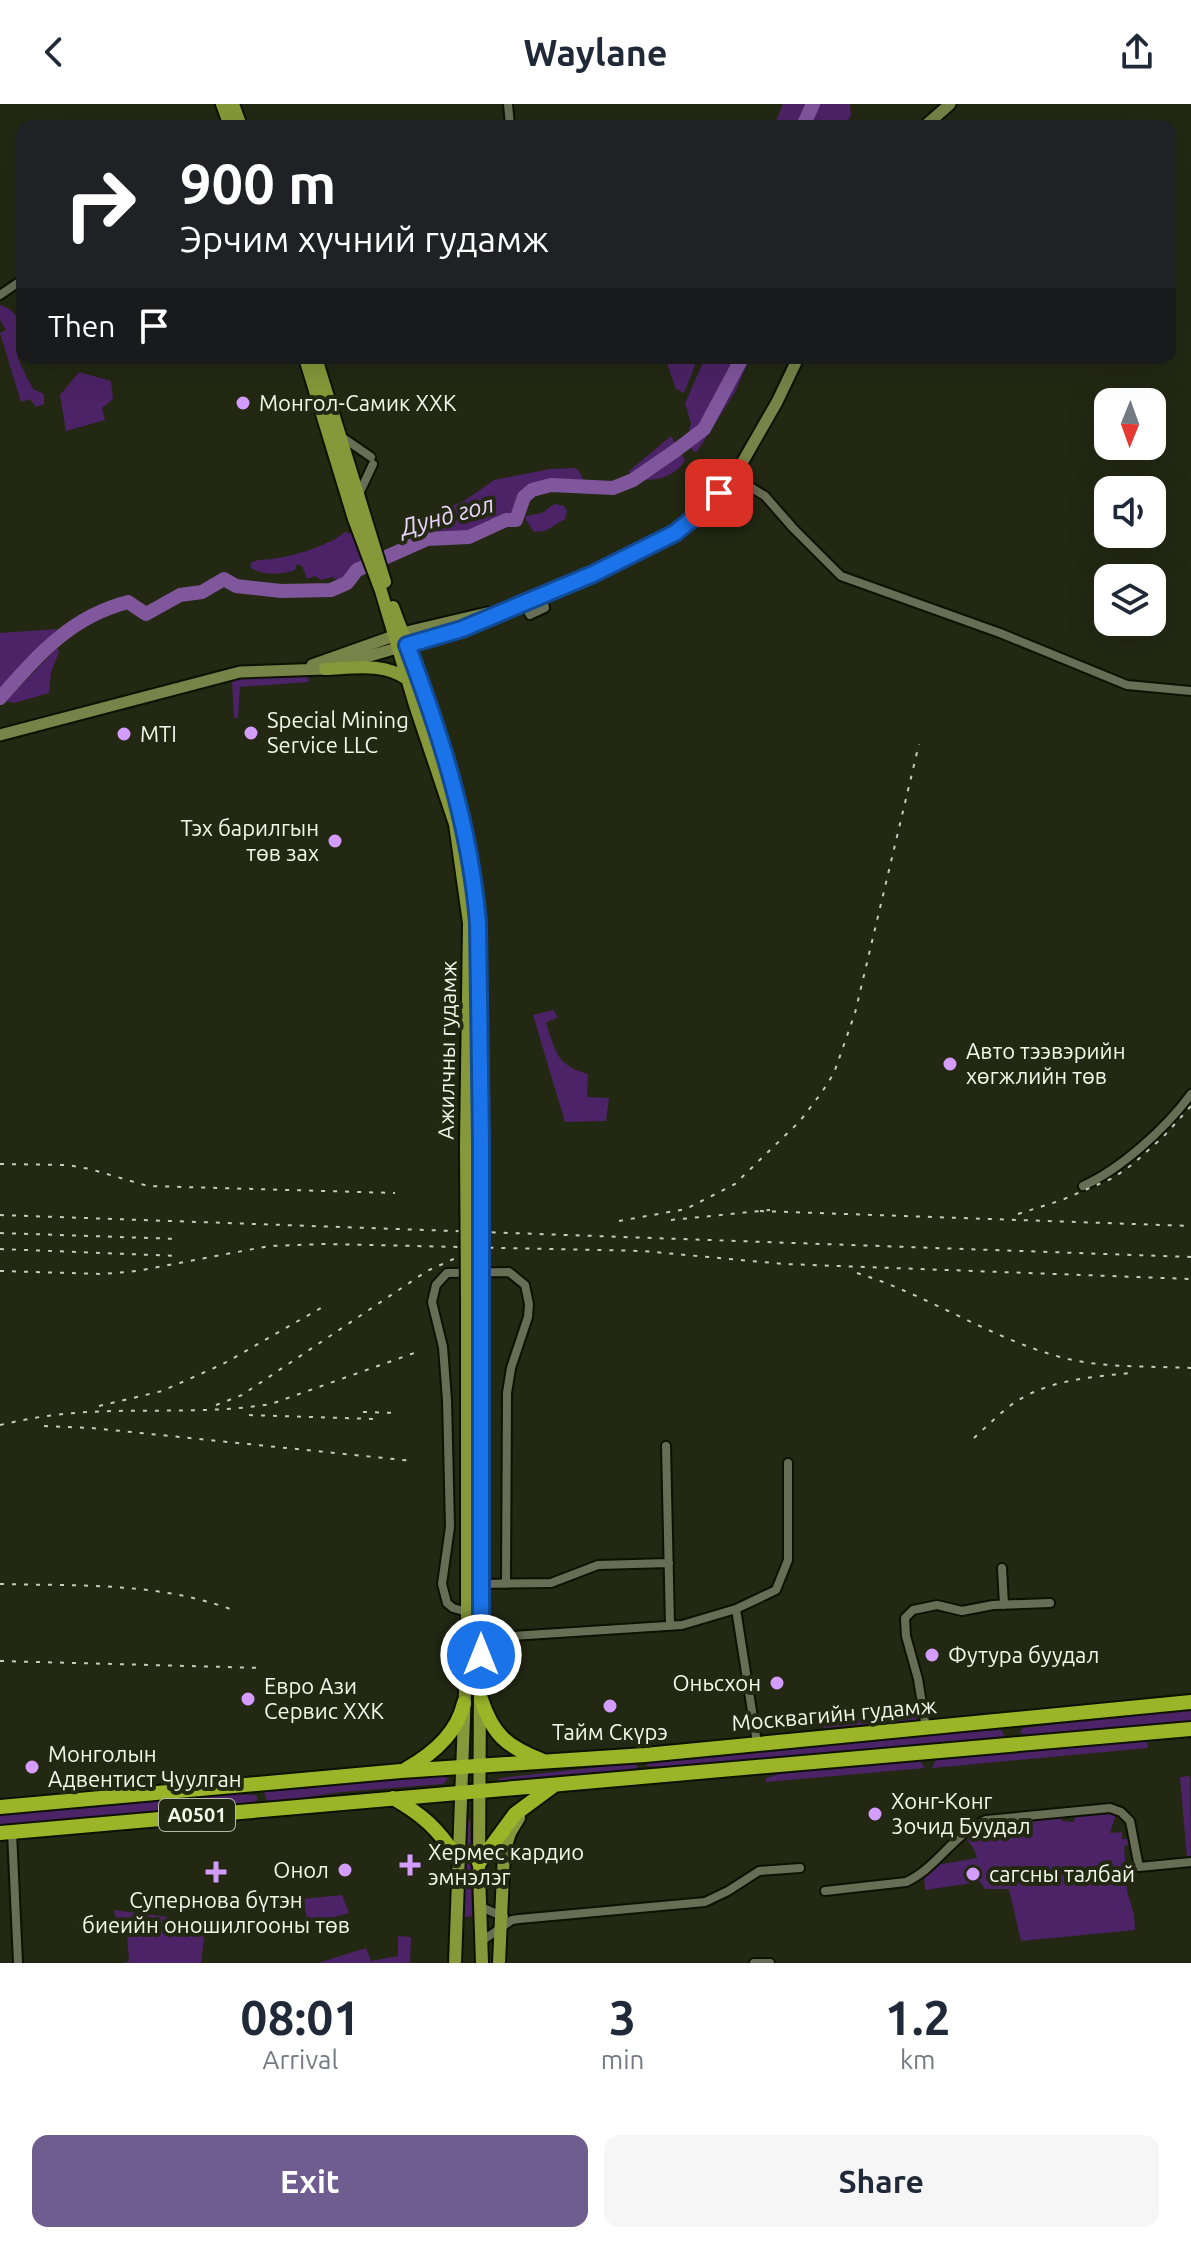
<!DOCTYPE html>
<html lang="en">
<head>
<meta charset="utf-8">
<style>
	body { margin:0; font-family:Ubuntu,sans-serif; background:#f6f6f7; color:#1f2937; height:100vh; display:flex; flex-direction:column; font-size:30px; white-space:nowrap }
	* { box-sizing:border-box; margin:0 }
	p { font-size:26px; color:#747a83 }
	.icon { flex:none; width:44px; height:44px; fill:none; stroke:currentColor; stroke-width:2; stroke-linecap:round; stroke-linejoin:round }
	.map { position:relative; height:1859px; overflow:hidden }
	.details { display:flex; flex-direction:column; background:#fff; flex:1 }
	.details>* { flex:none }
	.hud { position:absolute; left:16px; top:16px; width:1160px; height:244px; border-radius:16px; box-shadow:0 8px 32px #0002; background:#202124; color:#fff; overflow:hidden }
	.needle { width:52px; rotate:181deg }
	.controls { position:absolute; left:1094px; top:284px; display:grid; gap:16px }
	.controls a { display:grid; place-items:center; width:72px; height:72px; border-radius:16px; background:#fff; box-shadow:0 8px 32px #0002; font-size:40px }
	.pin { position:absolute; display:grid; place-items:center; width:68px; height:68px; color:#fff; margin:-34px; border-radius:16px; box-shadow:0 4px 12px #0006 }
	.me { position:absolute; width:88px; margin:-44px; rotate:0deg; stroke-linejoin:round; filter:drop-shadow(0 0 6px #0008) }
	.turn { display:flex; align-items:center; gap:28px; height:168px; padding:0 32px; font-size:36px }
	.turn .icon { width:104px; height:104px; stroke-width:2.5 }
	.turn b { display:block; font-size:56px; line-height:68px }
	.then { display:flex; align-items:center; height:76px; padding:0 32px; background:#0003; gap:16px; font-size:30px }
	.eta { display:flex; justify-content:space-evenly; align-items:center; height:136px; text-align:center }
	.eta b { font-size:48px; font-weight:700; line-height:56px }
	.action { display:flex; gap:16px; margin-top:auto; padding:16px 32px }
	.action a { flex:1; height:92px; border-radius:16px; background:#705d90; color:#fff; font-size:32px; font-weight:700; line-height:92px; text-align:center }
	.action a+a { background:#f6f6f7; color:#1f2937 }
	header { display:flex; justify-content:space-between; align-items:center; height:104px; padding:0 32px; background:#fff; font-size:36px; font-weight:700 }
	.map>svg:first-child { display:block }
	.green { fill:#4c2366 }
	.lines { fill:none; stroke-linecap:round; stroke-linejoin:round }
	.river { stroke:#80569d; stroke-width:14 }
	.street-casing { stroke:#0d1101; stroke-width:12 }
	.secondary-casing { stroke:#0d1101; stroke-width:15 }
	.primary-casing { stroke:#0d1101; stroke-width:16 }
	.highway-casing { stroke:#0d1101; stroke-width:18 }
	.street { stroke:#686e56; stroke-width:8 }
	.secondary { stroke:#778348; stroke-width:11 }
	.primary { stroke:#87983a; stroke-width:12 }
	.highway { stroke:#9bb428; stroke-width:14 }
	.rail { stroke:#c7cbbc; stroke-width:2; stroke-dasharray:4 8; stroke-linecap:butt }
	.primary-bridge-casing { stroke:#0d1101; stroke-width:16; stroke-linecap:butt }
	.primary-bridge { stroke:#87983a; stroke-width:12 }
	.route-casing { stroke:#114b97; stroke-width:20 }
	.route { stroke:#1a73e8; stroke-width:14 }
	.poi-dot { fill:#d49cfc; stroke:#232813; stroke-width:3 }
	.labels { text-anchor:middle; stroke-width:8; stroke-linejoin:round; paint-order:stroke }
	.shield { fill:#232813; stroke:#b5b9a9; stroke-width:2 }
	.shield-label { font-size:20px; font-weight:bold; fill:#f3f7e9 }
	.poi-label { font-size:22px; fill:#f3f7e9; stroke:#232813; text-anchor:start }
	.street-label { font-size:22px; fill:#f3f7e9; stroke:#232813 }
	.water-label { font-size:24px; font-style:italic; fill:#ecd6fe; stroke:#232813 }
</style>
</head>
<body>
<header><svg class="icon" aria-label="back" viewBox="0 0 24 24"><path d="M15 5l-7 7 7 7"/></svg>Waylane<svg class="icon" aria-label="share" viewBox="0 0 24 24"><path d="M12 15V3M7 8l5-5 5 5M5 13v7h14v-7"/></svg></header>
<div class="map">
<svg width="1191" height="1859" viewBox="0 0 1191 1859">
	<rect width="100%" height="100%" fill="#232813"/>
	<path class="green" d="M783,0H809L799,22H774Z
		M815,0H850L851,11L845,22H804Z
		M0,201C29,210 12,228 17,250C19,261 28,274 33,285L44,290V300L36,303L30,295L21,298L0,229L6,226L0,216Z
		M665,254H698L684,289L676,285Z
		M705,254H750L735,288L696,349L686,340L691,319L685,299Z
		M79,268L111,277L113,295L102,304L105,316L66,327L60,291Z
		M671,332L685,356C674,375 650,380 631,372L629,367Z
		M575,364L579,367L583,375L575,385C568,386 562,383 555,383C531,383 525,398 519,418C505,422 498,414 487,416L486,424H477L470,431L440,428L433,439L419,444L417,447L405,449L413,441L427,432L441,407L464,397L494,376L550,365Z
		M554,400L564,402L567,407L565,415L545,427L534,428L526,416V412L542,409Z
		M345,428L356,431L363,457L352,465L351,470L342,479L332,473L321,476L315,472L307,475L302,462L297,460L295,466C283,471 261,472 250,463L252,458C260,455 264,456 271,455C292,453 330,441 345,428Z
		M57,525L0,588V529Z
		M57,544L59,548L51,568L49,589L14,599L6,597Z
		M308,572L309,578L240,583L238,614H234L232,578L240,574Z
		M553,906L558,913L546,919C556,948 556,961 588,970L587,993L609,994L606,1017L565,1018L533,911Z
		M1191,1605V1618L1024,1631L1020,1628L1023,1624Z
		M917,1611L918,1616L824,1624L819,1619Z
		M1001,1626L1004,1630L1002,1634L684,1665L646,1662L649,1658L916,1630Z
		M1147,1637L1148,1644L932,1664L936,1656Z
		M920,1657L925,1664L766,1678V1674L779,1670Z
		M636,1659L638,1669L497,1677L500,1674Z
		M443,1672L448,1675L443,1680L341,1688L268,1699L264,1688Z
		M1190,1672L1191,1752L1187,1753L1180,1673Z
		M224,1690L255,1691L258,1694L255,1698L220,1704L0,1723V1708Z
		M1061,1707L1062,1717L1074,1718L1075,1707H1117L1110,1729L1122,1728V1735H1130V1740L1124,1742L1127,1787L1134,1811L1135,1826L1021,1837L1009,1785H985L980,1778L925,1786L924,1767L931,1762L977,1754L974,1745L966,1734L983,1721L988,1725L990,1733H1000L1005,1718L1018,1717L1021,1710Z
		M466,1715L470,1717L472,1812L462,1814Z
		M342,1791L349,1809L308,1820L303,1795Z
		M114,1806L206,1818L201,1859H124L129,1857L127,1831L118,1830Z
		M398,1832L411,1833L410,1859H318L366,1844L371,1857L398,1852Z"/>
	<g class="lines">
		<path class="river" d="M803,22L813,0
			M0,594C38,551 70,513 128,498L146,510L180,491L202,488L224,475L236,482L281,487L331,486L347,479L357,466L427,435L469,433L506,416H516L524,393L532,386L551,381L613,384L633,376L675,347L704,325L742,254"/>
		<g class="street-casing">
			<path id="street" d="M508,0L510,22
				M0,191L22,176
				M342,333L371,353
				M734,373L765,392L793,424L841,472L1000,529L1127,581L1191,587
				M358,392L373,360
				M523,498L530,511L545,504L542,491
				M1083,1082C1121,1065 1166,1024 1191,990
				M666,1342L670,1521
				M1002,1464L1004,1501
				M481,1480L551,1479L598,1461L669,1459
				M736,1505L776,1486L788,1456V1359
				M467,1508L453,1504L447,1499L442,1480L450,1423L447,1296L443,1243L432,1198L436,1181L447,1169L509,1168L525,1181L529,1200L528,1213L511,1264L507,1289L506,1480
				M481,1534L682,1521L736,1505L757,1639
				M926,1624L918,1575L906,1532L905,1514L913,1506L937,1501L962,1507L993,1501L1050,1499
				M12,1728L18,1859
				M825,1787L906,1778C937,1764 953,1730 986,1716L1110,1704L1121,1708L1130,1717L1139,1763L1191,1758
				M481,1803L504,1813
				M482,1837L512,1816L519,1815L705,1798L728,1787L759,1767L800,1764
				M754,1859H770"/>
		</g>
		<g class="secondary-casing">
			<path id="secondary" d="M925,22L950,0
				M312,561L402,529L487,509
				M0,631L240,568L325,565L462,525L593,470L675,429L702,407L734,373L777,298L798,254"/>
		</g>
		<g class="primary-casing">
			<path id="primary" d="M222,0L230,22
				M233,0L241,22
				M305,254L354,415L381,487L415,601L455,720L469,819L466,1041
				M316,254L385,478
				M393,503L432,606L462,710L469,746L478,819L481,1039
				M325,565C353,564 383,558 407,575
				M482,1200L479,1769L482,1859
				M455,1859L467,1532V1200
				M499,1859L504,1748L510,1729L519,1714"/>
		</g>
		<g class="highway-casing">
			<path id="highway" d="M481,1595C493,1631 506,1642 541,1656
				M406,1665C433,1650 457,1630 464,1599
				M393,1694C423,1711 438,1725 457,1754
				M0,1703L401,1667L645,1651L1191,1598
				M0,1729L1191,1625
				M479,1759L515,1710L553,1682"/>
		</g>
		<use href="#street" class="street"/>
		<use href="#secondary" class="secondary"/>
		<use href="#primary" class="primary"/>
		<use href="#highway" class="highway"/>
		<path class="rail" d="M0,1060L67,1061L90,1065L148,1082L395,1089
			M760,1107L1191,1122
			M1018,1110L1062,1096L1113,1074L1133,1060L1164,1032L1191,1002
			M0,1111L1191,1153
			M671,1116L770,1106
			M619,1117L686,1105L735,1080L800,1017L822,988L834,969L855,909L919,640
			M0,1129L179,1135
			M0,1145L179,1152
			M0,1167L103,1170L137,1167L269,1142L324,1140L643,1147L784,1160L1191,1175
			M857,1169C929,1191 994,1237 1068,1255C1107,1264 1151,1262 1191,1264
			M216,1301L242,1291L427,1167L458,1153L473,1150
			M99,1302L162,1287L223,1260L326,1201
			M363,1308L397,1309
			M249,1311L376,1315
			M0,1321C18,1317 36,1313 55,1311C127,1302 199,1312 271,1300L417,1248
			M44,1322L92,1324L413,1357
			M974,1334C986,1323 998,1311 1011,1301C1046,1276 1090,1273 1131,1269
			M0,1480C79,1482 158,1478 233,1506
			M0,1557L263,1564"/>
		<g class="primary-bridge-casing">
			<path id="primary-bridge" d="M481,1039L482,1200
				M466,1041L467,1200"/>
		</g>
		<use href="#primary-bridge" class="primary-bridge"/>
	</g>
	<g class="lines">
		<g class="route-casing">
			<path id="route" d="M481,1551V1039L478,819C470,722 441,632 407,541L462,525L593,470L675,429L702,407L719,389"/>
		</g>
		<use href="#route" class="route"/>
	</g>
	<g class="poi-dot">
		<circle cx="243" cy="299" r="8"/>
		<circle cx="251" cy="629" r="8"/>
		<circle cx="124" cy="630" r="8"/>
		<circle cx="335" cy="737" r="8"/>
		<circle cx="950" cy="960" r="8"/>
		<circle cx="932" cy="1551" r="8"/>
		<circle cx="777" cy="1579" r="8"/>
		<circle cx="248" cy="1595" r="8"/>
		<circle cx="610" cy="1602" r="8"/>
		<circle cx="32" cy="1663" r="8"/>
		<circle cx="875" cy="1710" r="8"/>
		<path d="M406 1749h8v8h8v8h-8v8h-8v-8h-8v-8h8z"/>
		<circle cx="345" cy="1766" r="8"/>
		<path d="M212 1756h8v8h8v8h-8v8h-8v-8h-8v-8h8z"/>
		<circle cx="973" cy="1770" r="8"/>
	</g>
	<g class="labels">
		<rect class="shield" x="159" y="1695" width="76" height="32" rx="6"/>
		<g class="shield-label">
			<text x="197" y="1718">A0501</text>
		</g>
		<g class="poi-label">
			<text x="259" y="307">Монгол-Самик ХХК</text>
			<text x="267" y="624">Special Mining<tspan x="267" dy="25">Service LLC</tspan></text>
			<text x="140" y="638">MTI</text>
			<text x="319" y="732" text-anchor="end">Тэх барилгын<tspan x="319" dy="25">төв зах</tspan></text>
			<text x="966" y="955">Авто тээвэрийн<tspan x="966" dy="25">хөгжлийн төв</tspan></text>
			<text x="948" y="1559">Футура буудал</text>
			<text x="761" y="1587" text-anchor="end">Оньсхон</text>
			<text x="264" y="1590">Евро Ази<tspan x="264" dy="25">Сервис ХХК</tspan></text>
			<text x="610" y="1636" text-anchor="middle">Тайм Скүрэ</text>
			<text x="48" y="1658">Монголын<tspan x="48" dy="25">Адвентист Чуулган</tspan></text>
			<text x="891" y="1705">Хонг-Kонг<tspan x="891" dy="25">3очид Буудал</tspan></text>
			<text x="428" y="1756">Хермес кардио<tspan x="428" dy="25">эмнэлэг</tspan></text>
			<text x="329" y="1774" text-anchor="end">Онол</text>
			<text x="989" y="1778">сагсны талбай</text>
			<text x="216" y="1804" text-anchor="middle">Супернова бүтэн<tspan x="216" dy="25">биеийн оношилгооны төв</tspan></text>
		</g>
		<g class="street-label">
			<text transform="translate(447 946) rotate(-89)" y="8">Ажилчны гудамж</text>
			<text transform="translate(834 1610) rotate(-5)" y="8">Москвагийн гудамж</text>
		</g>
		<g class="water-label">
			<text transform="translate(447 412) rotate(-15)" y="8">Дунд гол</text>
		</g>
	</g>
</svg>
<div class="controls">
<a><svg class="needle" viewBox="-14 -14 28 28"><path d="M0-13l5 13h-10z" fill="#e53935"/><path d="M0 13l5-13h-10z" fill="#747a83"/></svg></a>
<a><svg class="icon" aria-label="sound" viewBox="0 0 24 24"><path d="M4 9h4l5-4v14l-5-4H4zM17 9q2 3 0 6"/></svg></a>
<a><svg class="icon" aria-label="layers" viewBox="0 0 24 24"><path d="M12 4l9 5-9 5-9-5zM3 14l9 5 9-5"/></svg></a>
</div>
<div class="pin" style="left:719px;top:389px;background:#d93025"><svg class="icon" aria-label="arrive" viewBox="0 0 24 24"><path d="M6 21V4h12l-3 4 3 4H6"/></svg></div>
<svg class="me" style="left:481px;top:1551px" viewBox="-20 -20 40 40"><circle r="17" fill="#1a73e8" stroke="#fff" stroke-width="3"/><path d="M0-11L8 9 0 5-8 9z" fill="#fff"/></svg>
<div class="hud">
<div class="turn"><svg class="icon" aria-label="right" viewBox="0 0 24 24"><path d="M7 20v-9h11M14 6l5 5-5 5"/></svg><div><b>900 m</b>Эрчим хүчний гудамж</div></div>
<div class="then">Then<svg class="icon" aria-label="arrive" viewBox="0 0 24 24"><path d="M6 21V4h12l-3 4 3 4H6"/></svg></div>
</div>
</div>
<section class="details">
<div class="eta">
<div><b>08:01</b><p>Arrival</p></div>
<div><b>3</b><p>min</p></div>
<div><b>1.2</b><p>km</p></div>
</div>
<div class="action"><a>Exit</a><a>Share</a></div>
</section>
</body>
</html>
